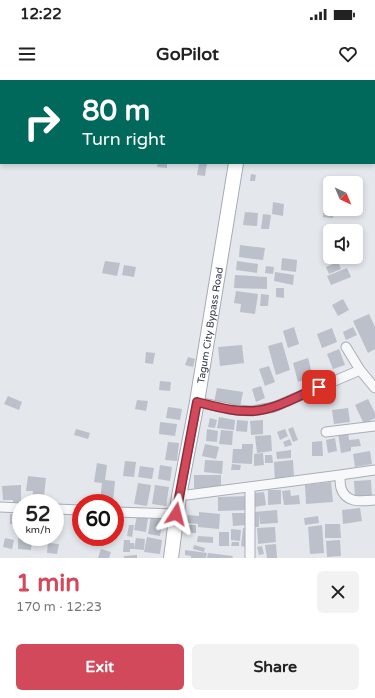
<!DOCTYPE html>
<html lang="en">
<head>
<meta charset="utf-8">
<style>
	body { margin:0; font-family:"Varela Round",sans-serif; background:#f2f2f2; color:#222; height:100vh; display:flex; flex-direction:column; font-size:15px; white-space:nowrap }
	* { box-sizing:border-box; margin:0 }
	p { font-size:13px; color:#767676 }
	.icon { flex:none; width:22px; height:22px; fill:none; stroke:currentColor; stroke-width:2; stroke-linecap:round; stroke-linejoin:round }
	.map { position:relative; height:478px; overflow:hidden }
	.drawer { display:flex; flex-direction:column; background:#fff; flex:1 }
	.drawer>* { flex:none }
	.guide { position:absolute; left:0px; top:0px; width:375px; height:84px; box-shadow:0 2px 6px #0003; background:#00695c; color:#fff; overflow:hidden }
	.needle { width:26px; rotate:136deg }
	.buttons { position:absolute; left:323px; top:96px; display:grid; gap:8px }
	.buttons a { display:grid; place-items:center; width:40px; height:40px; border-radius:6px; background:#fff; box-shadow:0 2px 6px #0003; font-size:20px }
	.speed { position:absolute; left:12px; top:414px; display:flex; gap:8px; font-size:20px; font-weight:700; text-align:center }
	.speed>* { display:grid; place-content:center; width:52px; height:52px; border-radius:50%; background:#fff; box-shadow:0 2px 6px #0003; line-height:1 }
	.speed small { font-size:10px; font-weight:400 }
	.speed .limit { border:6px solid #d22; background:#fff; color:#111 }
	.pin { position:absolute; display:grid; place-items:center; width:34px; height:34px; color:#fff; margin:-17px; border-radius:8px; box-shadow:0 2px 6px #0006 }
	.me { position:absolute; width:44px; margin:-22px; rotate:9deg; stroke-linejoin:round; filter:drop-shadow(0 0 3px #0008) }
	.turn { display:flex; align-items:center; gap:14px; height:84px; padding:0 16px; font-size:18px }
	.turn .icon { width:52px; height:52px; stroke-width:2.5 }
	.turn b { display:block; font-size:28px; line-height:34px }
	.round { display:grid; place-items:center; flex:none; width:42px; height:42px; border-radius:6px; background:#f2f2f2 }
	.headline { display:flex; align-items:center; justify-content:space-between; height:68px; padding:0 16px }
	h1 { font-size:24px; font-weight:700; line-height:30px; color:#d1495b }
	.action { display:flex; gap:8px; margin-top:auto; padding:8px 16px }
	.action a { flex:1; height:46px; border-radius:6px; background:#d1495b; color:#fff; font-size:16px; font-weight:700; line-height:46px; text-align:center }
	.action a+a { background:#f2f2f2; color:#222 }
	.status { display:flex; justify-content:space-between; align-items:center; height:28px; padding:0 20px; background:#fff; direction:ltr }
	.status svg { height:11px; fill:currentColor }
	header { display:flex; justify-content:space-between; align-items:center; height:52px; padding:0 16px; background:#fff; font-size:18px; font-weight:700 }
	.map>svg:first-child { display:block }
	.building { fill:#bbc0ca }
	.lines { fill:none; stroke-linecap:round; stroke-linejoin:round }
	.street-casing { stroke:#a9aeb7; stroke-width:11 }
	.primary-casing { stroke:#a3abb8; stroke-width:16 }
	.street { stroke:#f7f8fa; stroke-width:9 }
	.primary { stroke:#fff; stroke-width:14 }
	.route-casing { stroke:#882f3b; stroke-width:10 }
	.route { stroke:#d1495b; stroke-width:7 }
	.labels { text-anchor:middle; stroke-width:3.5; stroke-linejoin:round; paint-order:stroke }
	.street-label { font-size:10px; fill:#2b3445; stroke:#f4f6f9 }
</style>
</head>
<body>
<div class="status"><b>12:22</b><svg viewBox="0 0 49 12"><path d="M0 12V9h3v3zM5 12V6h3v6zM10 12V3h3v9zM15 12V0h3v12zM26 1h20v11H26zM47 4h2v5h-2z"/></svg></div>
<header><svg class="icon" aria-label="menu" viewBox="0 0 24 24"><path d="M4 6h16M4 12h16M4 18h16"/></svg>GoPilot<svg class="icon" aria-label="heart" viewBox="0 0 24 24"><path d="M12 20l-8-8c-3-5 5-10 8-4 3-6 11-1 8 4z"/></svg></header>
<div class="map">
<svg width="375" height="478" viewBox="0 0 375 478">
	<rect width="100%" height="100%" fill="#e4e7ec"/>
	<path class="building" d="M158,83H167V88L157,87Z
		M199,83H207L205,96L197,95Z
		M251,94L256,95L255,101H250Z
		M273,122L284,124L283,136L272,134Z
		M324,127L334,129L333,138L323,137Z
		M245,132L258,133L257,146L243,145Z
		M263,134L271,135L269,149H261Z
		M240,165L265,168L263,180L239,177Z
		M282,178L297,180L296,192L281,190Z
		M105,181L120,183L117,196L102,193Z
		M237,181L258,184L257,193L236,190Z
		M338,182L341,189L329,194L326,187Z
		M124,185L136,187L134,197L122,195Z
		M266,186L274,187L273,194L265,193Z
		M347,188L351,197L331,205L327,196Z
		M275,192L294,195L293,205L274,201Z
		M235,195L267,197V209L234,208Z
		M276,208H284V218L276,217Z
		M236,211L258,214L255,234L240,232L241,224L234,223Z
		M261,214L269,215L268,226H260Z
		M343,219L349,230L338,236L332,225Z
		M369,234L375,247V269L368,273L353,241Z
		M294,247L299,264L288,268L283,251Z
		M353,247L357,255L346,260L343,252Z
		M332,248L337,262L322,268L317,254Z
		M282,262L290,290L276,295L268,266Z
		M242,265L244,283L220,286L218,267Z
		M339,269L345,285L333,289L327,274Z
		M146,272L155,273L153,284L145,283Z
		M188,277L195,279L193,287L185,285Z
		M308,278L313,297L298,302L293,283Z
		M269,286L275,302L265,306L259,289Z
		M160,301L171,302L170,311L159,310Z
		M261,306L265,318L256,322L252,309Z
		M217,308L243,312L240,327L214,323Z
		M8,316L22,322L19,330L4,324Z
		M368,319L375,333V338L364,344L355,325Z
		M137,320L148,321L146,331L135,329Z
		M168,327L182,329L180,340L166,338Z
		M348,328L350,342L334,344L332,330Z
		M219,337L235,340L234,350L217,348Z
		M210,338L217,340L215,348L208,347Z
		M237,340L248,341L247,352L236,351Z
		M263,340V354L251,355L250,341Z
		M160,342L177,344L175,356L159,354Z
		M293,347L298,360L293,362L288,349Z
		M76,349L90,353L88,359L74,355Z
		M207,349L218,351L217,362L206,361Z
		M285,349L288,356L280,360L277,352Z
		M221,350L233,351L232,365L219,364Z
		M348,351L349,360L359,359L361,366L351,367V371L341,373L338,353Z
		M271,355L272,371L257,373L255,356Z
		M335,358L337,371L328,373L326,360Z
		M290,359L292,365L285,367L283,362Z
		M322,361L323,376H312V362Z
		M168,362L179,363L177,381L165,380Z
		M205,364L219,367L216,379L202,376Z
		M242,364H253L252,384L232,383L233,369H242Z
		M291,370V378L277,379L276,372Z
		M370,371L372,384L355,387L353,374Z
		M263,373L264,385L254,386V374Z
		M265,375H272L273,383H265Z
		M205,380L223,381L222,394L204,392Z
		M293,380L294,396L284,397V400L275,403L274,382Z
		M125,381L136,382L134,397L123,396Z
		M97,383L107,385L105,400L115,401L113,422L100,420L102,403L94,402Z
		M232,384L241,385L240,390H231Z
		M160,385L172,387L170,401L158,399Z
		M140,386L154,388L152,399L138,397Z
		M194,395H221V409L194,408Z
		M28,396L46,398L44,416H41L40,419L32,418L33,411H26Z
		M371,400L372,418H355L354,401Z
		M331,402L333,422L306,424L305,405Z
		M138,403L151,405L147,426L134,424Z
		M21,405V424H13V420H3L2,406Z
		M155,405L169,407L166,426L152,424Z
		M268,410H281V424L268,425Z
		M290,410L291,416L299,415L300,424L284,425L282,411Z
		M264,412L266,425L255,427L253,413Z
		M249,416V430L218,431V417Z
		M360,428L362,441L343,444L342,430Z
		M277,430L278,443L260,444L259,434V447H255L254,432Z
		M199,432L220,434L219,449L198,447V444L187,443L188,435L199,436Z
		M232,433H245L246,445L233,446Z
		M10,434H21V444H10Z
		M137,436L148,438L146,452L134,450Z
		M151,436L163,438L160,456L148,454Z
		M318,436L319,443L305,445L304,438Z
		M325,444H340L341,458H325Z
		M129,445H134L132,457L127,456Z
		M187,445H196V453H187Z
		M322,445L324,473L310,474L308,447Z
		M275,447L276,462L258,464L257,448Z
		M243,448H247L246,467L241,466Z
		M231,449L241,450L240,461L231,460Z
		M219,452H229V466H219Z
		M198,456L213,457V463L197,462Z
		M147,457L162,460L160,474L144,472Z
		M5,458L14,460L12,469L3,467Z
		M18,458L32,459L31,470L18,469Z
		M136,458L145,459L144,470L134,469Z
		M124,460H130V463H134V469H130V472H123Z
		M340,460L341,476L327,477L326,461Z
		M232,462H239V466H231Z
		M48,463L59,464L57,474L47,473Z
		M276,464L277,478H267L265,465Z
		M194,465L205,468L204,472L193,469Z
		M262,466L264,474L259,475L257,467Z
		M101,469L111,472L109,478H98Z
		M185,470L207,473L206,478H191V476L185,475Z
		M208,473L233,476L232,478H207Z
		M137,475V478H124V476Z"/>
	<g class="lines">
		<g class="street-casing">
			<path id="street" d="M234,0L236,1
				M346,267L360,290L375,308
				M197,322L236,330L252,331L274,327L360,290
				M326,352L375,346
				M340,395C340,399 340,404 341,408C346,424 362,421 375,420
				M179,416L340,395L375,390
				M0,427L21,428
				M55,429L81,430
				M115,432L176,434
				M250,478V407"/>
		</g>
		<g class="primary-casing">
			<g id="primary">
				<path d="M250,1V0"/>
				<path id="s1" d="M171,478L179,416L197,322L236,83"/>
			</g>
		</g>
		<use href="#street" class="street"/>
		<use href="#primary" class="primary"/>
	</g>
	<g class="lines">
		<g class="route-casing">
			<path id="route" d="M176,434L197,322C214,326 233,332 252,331C275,330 298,316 319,307"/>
		</g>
		<use href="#route" class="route"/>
	</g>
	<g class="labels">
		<g class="street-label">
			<text dy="4" stroke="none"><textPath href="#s1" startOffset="236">Tagum City Bypass Road</textPath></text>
		</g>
	</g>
</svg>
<div class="buttons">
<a><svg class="needle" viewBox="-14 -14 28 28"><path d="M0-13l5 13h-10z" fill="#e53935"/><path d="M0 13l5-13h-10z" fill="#767676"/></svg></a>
<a><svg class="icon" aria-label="sound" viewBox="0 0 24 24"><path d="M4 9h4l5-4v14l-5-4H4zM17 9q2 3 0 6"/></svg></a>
</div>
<div class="speed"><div>52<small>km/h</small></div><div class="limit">60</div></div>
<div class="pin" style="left:319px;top:307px;background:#d93025"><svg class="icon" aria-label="arrive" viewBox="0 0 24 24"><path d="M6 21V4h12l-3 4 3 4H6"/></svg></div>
<svg class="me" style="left:176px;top:434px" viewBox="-20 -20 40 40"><path d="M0-17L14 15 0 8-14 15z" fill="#d1495b" stroke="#fff" stroke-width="4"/></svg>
<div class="guide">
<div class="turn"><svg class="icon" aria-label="right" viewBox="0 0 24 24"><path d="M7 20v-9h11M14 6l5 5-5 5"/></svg><div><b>80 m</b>Turn right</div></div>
</div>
</div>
<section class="drawer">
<div class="headline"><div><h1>1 min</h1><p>170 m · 12:23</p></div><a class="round"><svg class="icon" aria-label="close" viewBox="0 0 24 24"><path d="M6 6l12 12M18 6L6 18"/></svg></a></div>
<div class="action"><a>Exit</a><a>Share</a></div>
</section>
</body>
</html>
